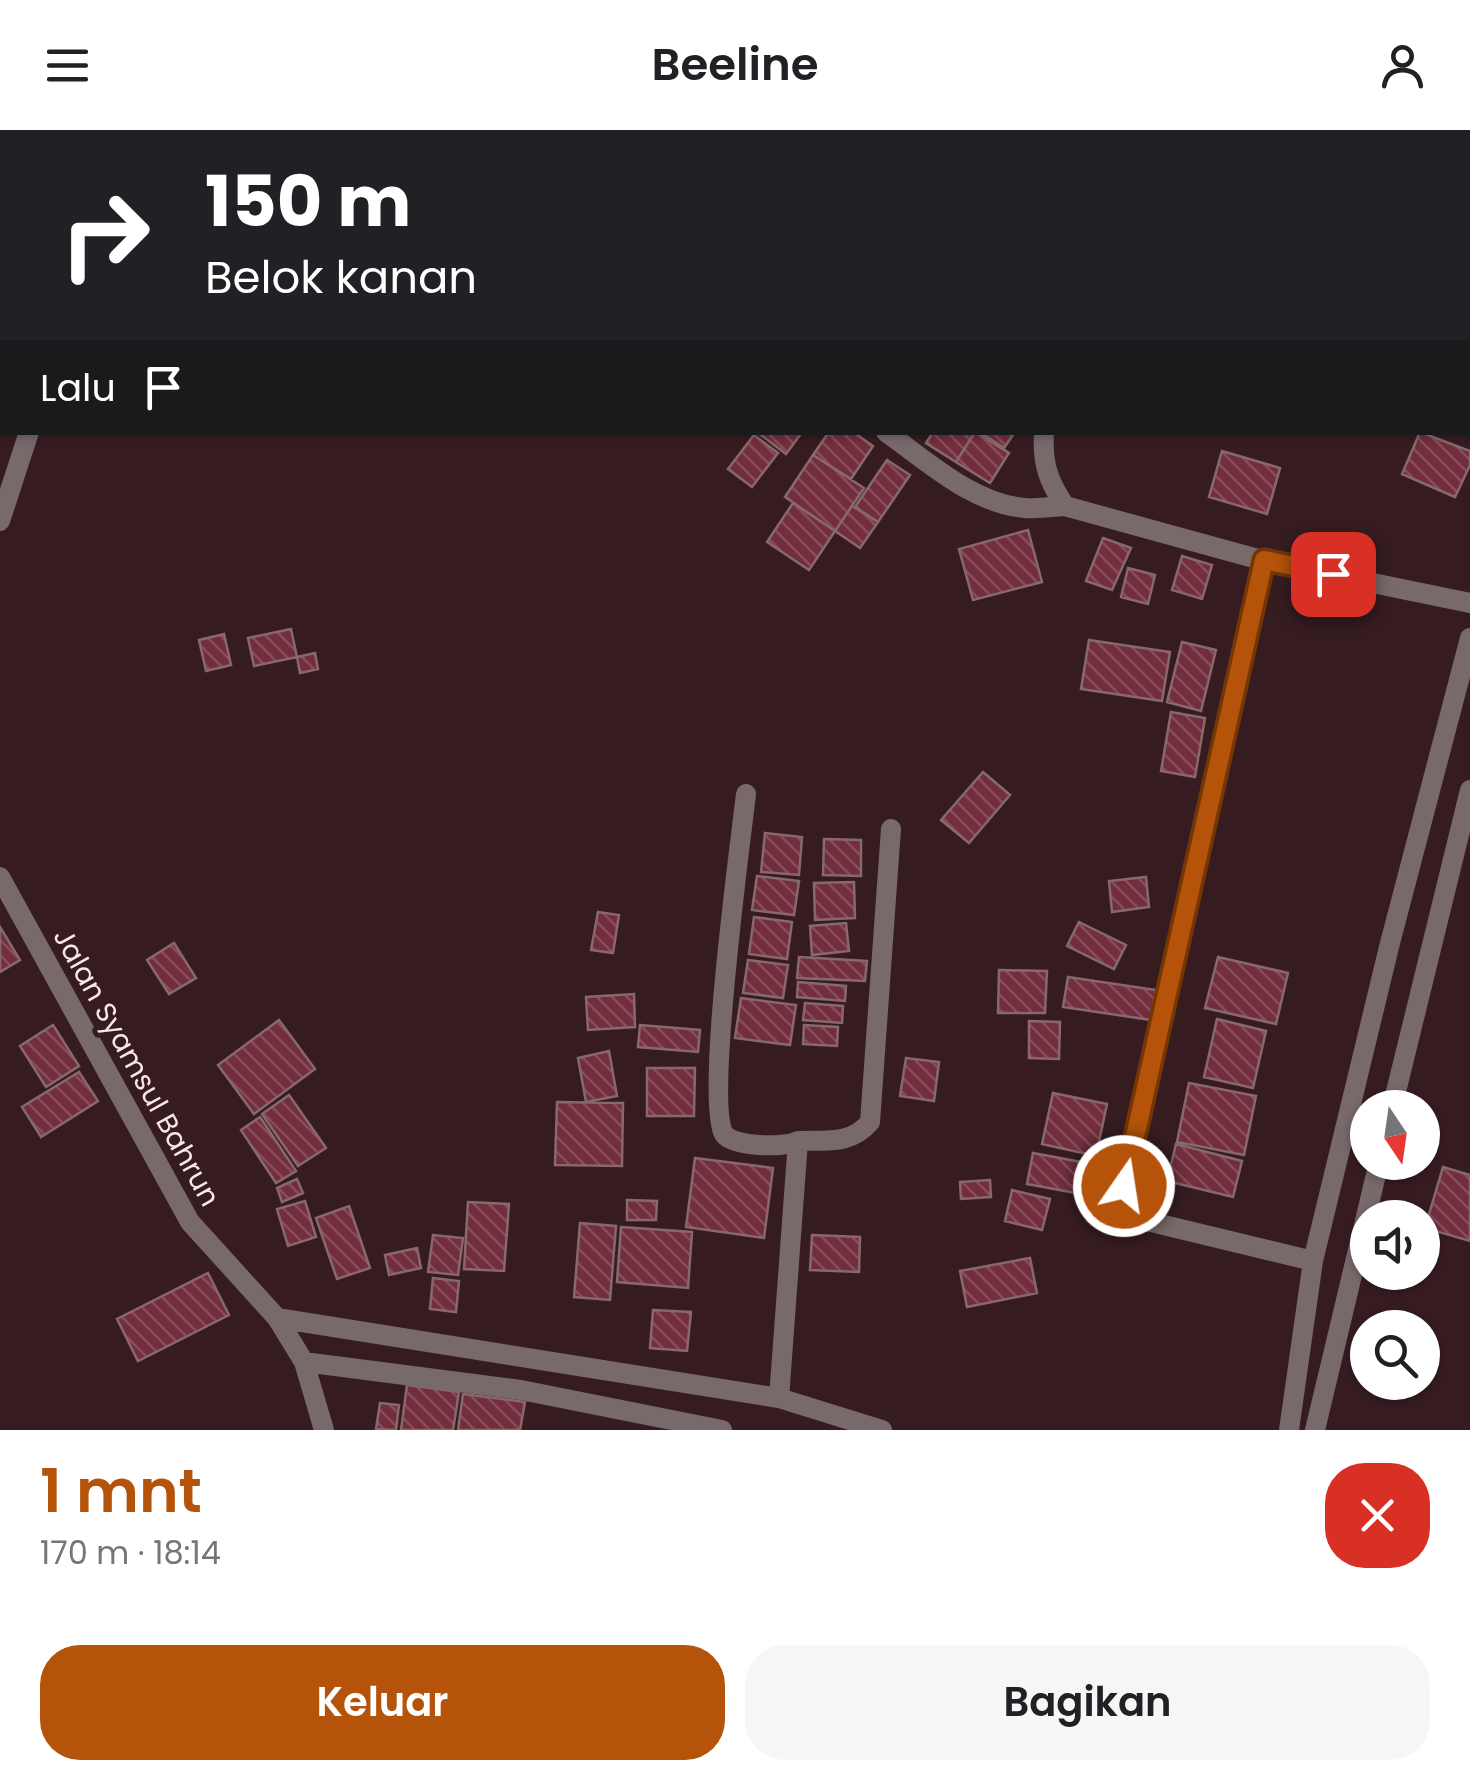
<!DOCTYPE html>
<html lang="id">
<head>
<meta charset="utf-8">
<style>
	body { margin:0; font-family:Poppins,sans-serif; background:#f6f6f6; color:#202124; height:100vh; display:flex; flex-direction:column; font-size:38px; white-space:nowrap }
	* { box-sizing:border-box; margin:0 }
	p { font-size:32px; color:#757577 }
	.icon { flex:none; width:55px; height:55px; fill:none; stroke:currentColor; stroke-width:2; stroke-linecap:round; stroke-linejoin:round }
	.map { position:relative; height:1300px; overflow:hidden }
	.drawer { display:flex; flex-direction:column; background:#fff; flex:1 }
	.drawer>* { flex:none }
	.hud { position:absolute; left:0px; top:0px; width:1470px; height:305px; box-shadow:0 2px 8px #0004; background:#202124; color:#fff; overflow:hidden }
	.needle { width:65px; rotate:167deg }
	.controls { position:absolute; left:1350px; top:960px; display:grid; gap:20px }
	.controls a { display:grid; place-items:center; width:90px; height:90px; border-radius:50%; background:#fff; box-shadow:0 2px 8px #0004; font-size:50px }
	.pin { position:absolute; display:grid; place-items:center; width:85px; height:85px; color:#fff; margin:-42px; border-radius:20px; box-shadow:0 5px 15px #0006 }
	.me { position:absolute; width:110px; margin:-55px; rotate:13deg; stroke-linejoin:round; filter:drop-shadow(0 0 8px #0008) }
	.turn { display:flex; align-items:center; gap:35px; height:210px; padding:0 40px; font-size:45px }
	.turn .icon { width:130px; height:130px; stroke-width:2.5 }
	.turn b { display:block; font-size:70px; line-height:85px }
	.then { display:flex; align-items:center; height:95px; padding:0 40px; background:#0003; gap:20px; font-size:38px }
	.round { display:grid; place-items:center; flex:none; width:105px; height:105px; border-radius:40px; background:#f6f6f6 }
	.headline { display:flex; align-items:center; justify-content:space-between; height:170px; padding:0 40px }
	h1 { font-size:60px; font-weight:600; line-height:75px; color:#b45309 }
	.cta { display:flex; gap:20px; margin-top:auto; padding:20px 40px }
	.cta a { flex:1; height:115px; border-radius:40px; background:#b45309; color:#fff; font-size:40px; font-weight:600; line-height:115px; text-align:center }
	.cta a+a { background:#f6f6f6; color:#202124 }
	header { display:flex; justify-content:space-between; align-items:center; height:130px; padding:0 40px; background:#fff; font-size:45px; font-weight:600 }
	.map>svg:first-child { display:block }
	.building { fill:url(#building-back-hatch); stroke:#87686c; stroke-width:2.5 }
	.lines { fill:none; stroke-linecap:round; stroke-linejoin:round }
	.street { stroke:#78696b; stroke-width:20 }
	.route-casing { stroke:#753606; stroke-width:25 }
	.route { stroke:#b45309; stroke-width:18 }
	.labels { text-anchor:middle; stroke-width:10; stroke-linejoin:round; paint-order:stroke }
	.street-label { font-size:28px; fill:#fae7ea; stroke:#361c21 }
</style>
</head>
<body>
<header><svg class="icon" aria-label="menu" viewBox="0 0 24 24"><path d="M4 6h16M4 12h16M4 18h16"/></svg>Beeline<svg class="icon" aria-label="person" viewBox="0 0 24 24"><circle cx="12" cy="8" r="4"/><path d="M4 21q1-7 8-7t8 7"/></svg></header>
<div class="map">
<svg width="1470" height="1300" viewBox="0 0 1470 1300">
	<defs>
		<pattern id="building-back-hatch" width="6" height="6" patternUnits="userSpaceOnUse" patternTransform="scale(2.5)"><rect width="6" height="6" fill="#732e3e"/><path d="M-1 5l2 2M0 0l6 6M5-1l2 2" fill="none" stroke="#884c5a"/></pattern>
	</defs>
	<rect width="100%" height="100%" fill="#361c21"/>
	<path class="building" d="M757,302H796L800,305L786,324Z
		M829,302H853L873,316L851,349L813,325Z
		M933,302H975L956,332L926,313Z
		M975,302L1009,323L990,353L956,332Z
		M980,302H1015L1004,318Z
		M1420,302L1470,321V335L1455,367L1402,344Z
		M754,305L778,323L752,357L728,339Z
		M1222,321L1280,338L1267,384L1209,367Z
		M813,325L864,358L835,401L785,367Z
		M887,330L910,345L878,392L855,377Z
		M793,373L835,401L809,440L767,412Z
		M852,376L878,392L860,418L835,401Z
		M1028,400L1042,452L973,470L959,419Z
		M1103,408L1131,418L1112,460L1086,451Z
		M1182,426L1212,435L1202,469L1172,460Z
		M1128,438L1155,445L1148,474L1121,467Z
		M291,499L297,527L254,536L248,508Z
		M224,504L231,535L206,541L199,510Z
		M1089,510L1170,522L1162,571L1081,559Z
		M1182,512L1216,520L1201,581L1167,572Z
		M315,523L318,539L300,543L297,527Z
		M1171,582L1205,588L1195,647L1161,641Z
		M983,642L1010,665L969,713L941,690Z
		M765,703L802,707L799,745L761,742Z
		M824,709L861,710V746L823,745Z
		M757,746L799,751L794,785L752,780Z
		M1146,747L1149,777L1112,782L1109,751Z
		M854,752L855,788L815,790L814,753Z
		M598,782L619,785L613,823L591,820Z
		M754,787L792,792L787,829L749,824Z
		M1079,792L1126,815L1114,839L1067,816Z
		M846,793L849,821L812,825L810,796Z
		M0,797L20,830L0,842Z
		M174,813L196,848L169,864L147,830Z
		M799,827L867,831L865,851L797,848Z
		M1218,827L1288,843L1276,894L1205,878Z
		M748,830L788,835L783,868L743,863Z
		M999,840L1047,841L1045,883H998Z
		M1068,847L1156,860L1151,890L1063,877Z
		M798,852L846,856L845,871L797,867Z
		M634,864L635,897L588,900L586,867Z
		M741,868L796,875L790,915L735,908Z
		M805,873L843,876L842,893L803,890Z
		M1217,889L1266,901L1253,958L1204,947Z
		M279,890L315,939L254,984L218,935Z
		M1029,891L1060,892L1059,929L1029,928Z
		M53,895L79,936L46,957L20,916Z
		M640,895L700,900L698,922L638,917Z
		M804,895L838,897L837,916L803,914Z
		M609,921L617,966L586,972L578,928Z
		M906,928L939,932L934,971L900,966Z
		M647,938H695L694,986H647Z
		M79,942L98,971L41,1007L22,977Z
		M1189,953L1256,966L1244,1025L1177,1012Z
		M1053,963L1107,974L1096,1026L1042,1014Z
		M289,965L326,1018L298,1036L262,984Z
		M557,972L623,973L622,1036L555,1035Z
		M260,987L296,1041L276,1053L241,1000Z
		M1176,1014L1242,1031L1233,1067L1167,1051Z
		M1033,1023L1087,1033L1081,1064L1027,1054Z
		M695,1028L773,1038L764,1108L686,1097Z
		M1443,1037L1470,1045V1111L1425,1098Z
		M297,1049L303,1063L282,1072L277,1058Z
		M990,1050L991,1067L961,1069L960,1052Z
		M1012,1060L1050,1069L1042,1100L1005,1091Z
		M627,1070L657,1071L656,1090H627Z
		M305,1071L316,1107L288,1116L277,1079Z
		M468,1072L509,1074L504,1141L464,1139Z
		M349,1076L370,1138L337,1149L316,1088Z
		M580,1093L616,1096L610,1170L574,1167Z
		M621,1097L692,1102L688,1158L617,1152Z
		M433,1105L463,1108L458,1145L428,1142Z
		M812,1105L860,1107L859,1142L810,1140Z
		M417,1118L421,1138L389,1145L385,1125Z
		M1030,1128L1037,1163L967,1177L960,1141Z
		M208,1143L229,1185L138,1231L117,1189Z
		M433,1148L459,1151L456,1182L430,1179Z
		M653,1180L691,1182L687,1221L650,1218Z
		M407,1255L459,1262L453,1300H401Z
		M463,1264L525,1272L520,1300H458Z
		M380,1273L399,1275L396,1300L376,1299Z"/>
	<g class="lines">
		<path class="street" d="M105,0L114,2
			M693,0L696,2
			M1099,0V2
			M860,2L861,0
			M1017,2L1018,0
			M886,302C927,331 973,374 1025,378C1038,379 1052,377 1065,376
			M1044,302C1042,333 1048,351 1065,376L1265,431L1470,473
			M0,391L29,302
			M1265,431L1124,1056L1128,1077L1143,1090L1313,1131
			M746,664C740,716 705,972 724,1004C733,1017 785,1018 798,1011L779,1268
			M0,747L190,1092L277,1188L304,1232L324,1300
			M1392,978L1470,660
			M798,1011C826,1010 851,1015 870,992L891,699
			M277,1188L779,1268L882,1300
			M304,1232L521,1260L722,1300
			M1289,1300L1313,1131L1390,813L1470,508
			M1315,1300L1379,1032"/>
	</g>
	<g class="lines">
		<g class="route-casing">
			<path id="route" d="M1124,1056L1264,430L1333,444"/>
		</g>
		<use href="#route" class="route"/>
	</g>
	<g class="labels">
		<g class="street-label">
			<text transform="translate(137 937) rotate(61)" y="10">Jalan Syamsul Bahrun</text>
		</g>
	</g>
</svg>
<div class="controls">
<a><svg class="needle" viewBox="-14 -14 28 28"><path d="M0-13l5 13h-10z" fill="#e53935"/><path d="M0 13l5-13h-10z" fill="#757577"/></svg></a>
<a><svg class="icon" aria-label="sound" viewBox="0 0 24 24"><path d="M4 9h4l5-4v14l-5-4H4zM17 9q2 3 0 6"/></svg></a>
<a><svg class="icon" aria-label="search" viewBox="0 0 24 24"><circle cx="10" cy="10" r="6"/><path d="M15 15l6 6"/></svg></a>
</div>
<div class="pin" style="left:1333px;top:444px;background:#d93025"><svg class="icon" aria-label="arrive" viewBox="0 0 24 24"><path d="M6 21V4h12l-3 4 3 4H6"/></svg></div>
<svg class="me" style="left:1124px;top:1056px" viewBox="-20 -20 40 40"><circle r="17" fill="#b45309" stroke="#fff" stroke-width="3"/><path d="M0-11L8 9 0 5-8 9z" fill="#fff"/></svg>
<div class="hud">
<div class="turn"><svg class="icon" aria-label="right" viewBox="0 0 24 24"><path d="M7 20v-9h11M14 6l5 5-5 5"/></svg><div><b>150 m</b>Belok kanan</div></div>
<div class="then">Lalu<svg class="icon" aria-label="arrive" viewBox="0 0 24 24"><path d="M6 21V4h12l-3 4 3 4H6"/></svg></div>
</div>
</div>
<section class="drawer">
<div class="headline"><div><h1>1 mnt</h1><p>170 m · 18:14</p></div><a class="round" style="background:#d93025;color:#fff"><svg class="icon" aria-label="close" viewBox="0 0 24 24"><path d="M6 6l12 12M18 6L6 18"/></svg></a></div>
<div class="cta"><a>Keluar</a><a>Bagikan</a></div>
</section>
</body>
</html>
